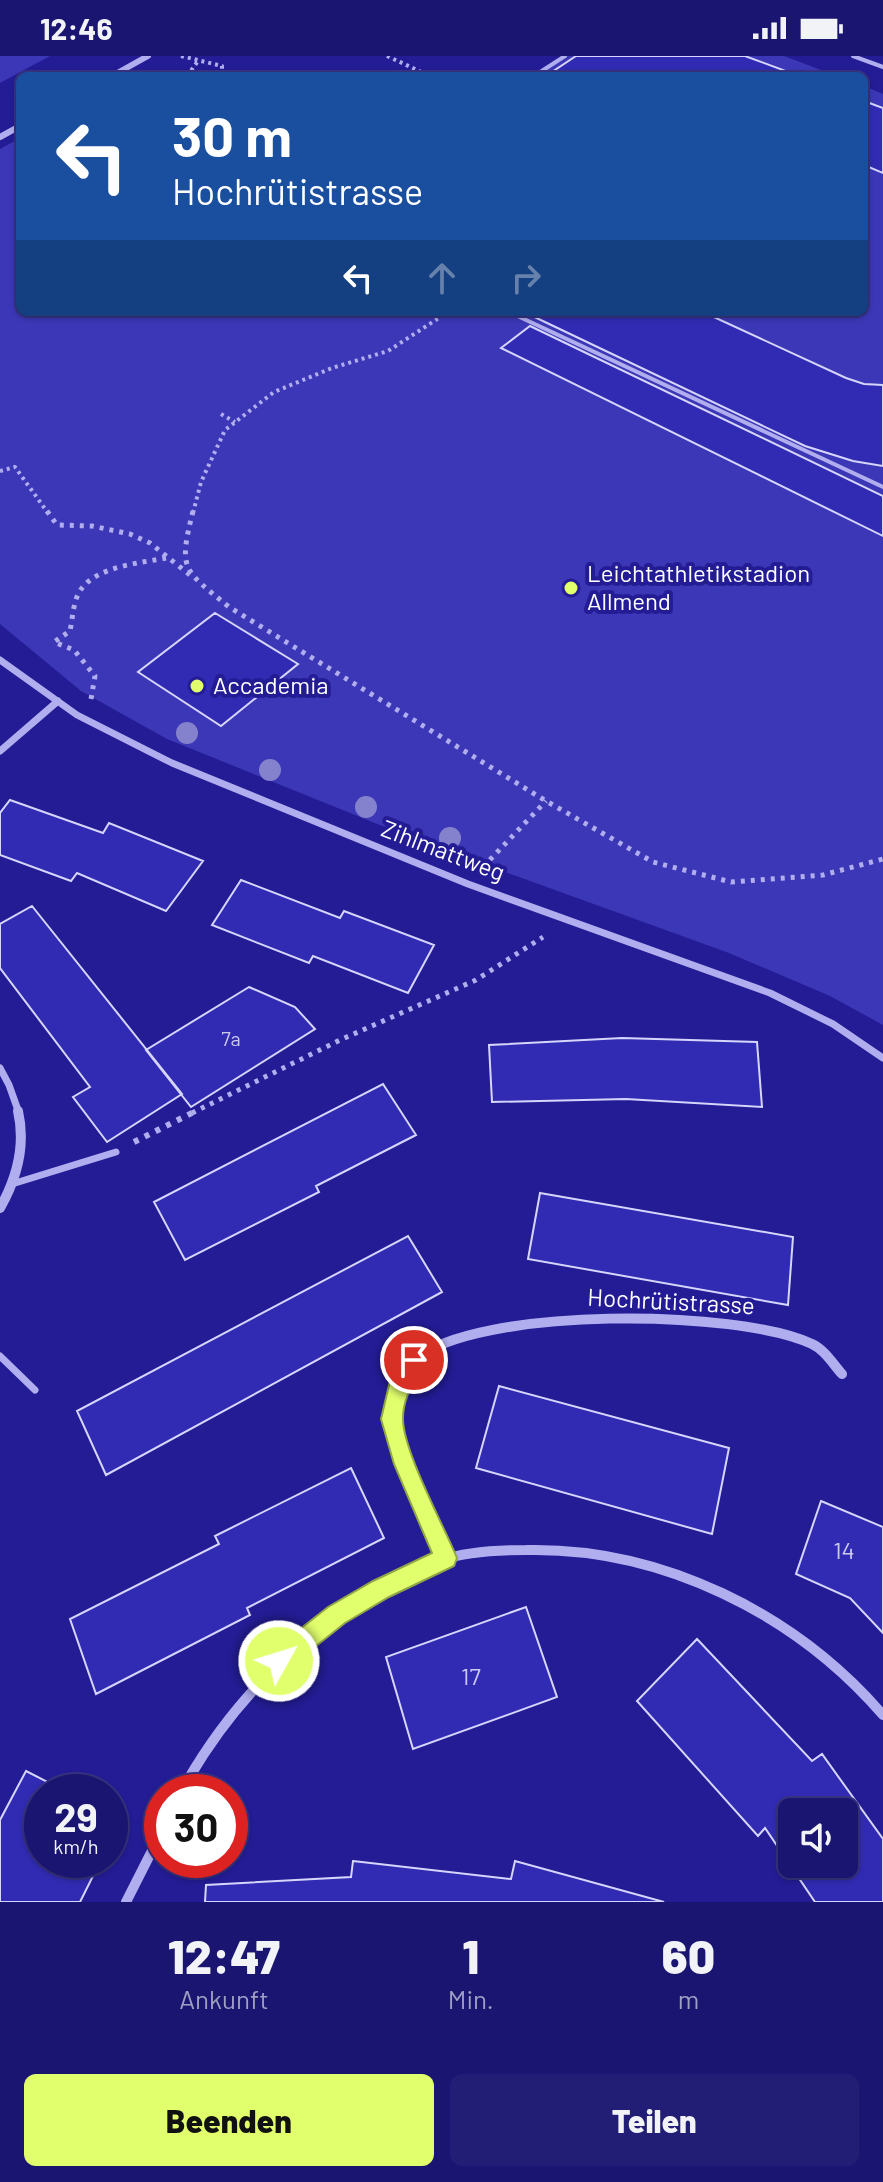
<!DOCTYPE html>
<html lang="de">
<head>
<meta charset="utf-8">
<style>
	body { margin:0; font-family:Barlow,sans-serif; background:#231e75; color:#f1f3f6; height:100vh; display:flex; flex-direction:column; font-size:30px; white-space:nowrap }
	* { box-sizing:border-box; margin:0 }
	p { font-size:26px; color:#9f9fc3 }
	.icon { flex:none; width:44px; height:44px; fill:none; stroke:currentColor; stroke-width:2; stroke-linecap:round; stroke-linejoin:round }
	.map { position:relative; height:1846px; overflow:hidden }
	.panel { display:flex; flex-direction:column; background:#1a1570; flex:1 }
	.panel>* { flex:none }
	.banner { position:absolute; left:16px; top:16px; width:852px; height:244px; border-radius:12px; box-shadow:0 2px 6px #0004,0 0 0 2px #383483; background:#1a4fa0; color:#fff; overflow:hidden }
	.tools { position:absolute; left:778px; top:1742px; display:grid; gap:16px }
	.tools a { display:grid; place-items:center; width:80px; height:80px; border-radius:12px; background:#1a1570; box-shadow:0 2px 6px #0004,0 0 0 2px #383483; font-size:40px }
	.speed { position:absolute; left:24px; top:1718px; display:flex; gap:16px; font-size:40px; font-weight:700; text-align:center }
	.speed>* { display:grid; place-content:center; width:104px; height:104px; border-radius:50%; background:#1a1570; box-shadow:0 2px 6px #0004,0 0 0 2px #383483; line-height:1 }
	.speed small { font-size:20px; font-weight:400 }
	.speed .limit { border:12px solid #d22; background:#fff; color:#111 }
	.pin { position:absolute; display:grid; place-items:center; width:68px; height:68px; color:#fff; margin:-34px; border:4px solid #fff; border-radius:50%; box-shadow:0 2px 8px #0007 }
	.me { position:absolute; width:88px; margin:-44px; rotate:51deg; stroke-linejoin:round; filter:drop-shadow(0 0 6px #0008) }
	.turn { display:flex; align-items:center; gap:28px; height:168px; padding:0 24px; font-size:36px }
	.turn .icon { width:104px; height:104px; stroke-width:2.5 }
	.turn b { display:block; font-size:56px; line-height:68px }
	.lanes { display:flex; align-items:center; height:76px; padding:0 24px; background:#0003; justify-content:center; gap:40px; direction:ltr }
	.lanes .off { opacity:.35 }
	.eta { display:flex; justify-content:space-evenly; align-items:center; height:136px; text-align:center }
	.eta b { font-size:48px; font-weight:800; line-height:56px }
	.cta { display:flex; gap:16px; margin-top:auto; padding:16px 24px }
	.cta a { flex:1; height:92px; border-radius:12px; background:#e1ff6d; color:#111; font-size:32px; font-weight:800; line-height:92px; text-align:center }
	.cta a+a { background:#231e75; color:#f1f3f6 }
	.status { display:flex; justify-content:space-between; align-items:center; height:56px; padding:0 40px; background:#1a1570; direction:ltr }
	.status svg { height:22px; fill:currentColor }
	.map>svg:first-child { display:block }
	.green { fill:#3c37b6 }
	.building { fill:#312bb3; stroke:#d6d5fb; stroke-width:2; fill-rule:evenodd }
	.lines { fill:none; stroke-linecap:round; stroke-linejoin:round }
	.path-far2 { stroke:#b1aeef; stroke-width:4; stroke-dasharray:3 4; stroke-linecap:butt }
	.path-far1 { stroke:#b1aeef; stroke-width:5; stroke-dasharray:4 6; stroke-linecap:butt }
	.path { stroke:#b1aeef; stroke-width:6; stroke-dasharray:5 7; stroke-linecap:butt }
	.service-far1 { stroke:#b1aeef; stroke-width:4 }
	.service { stroke:#b1aeef; stroke-width:7 }
	.minor-far2 { stroke:#b1aeef; stroke-width:6 }
	.minor-far1 { stroke:#b1aeef; stroke-width:7 }
	.minor { stroke:#b1aeef; stroke-width:10 }
	.tree { fill:#8582cd }
	.route { fill:#e1ff6d; stroke:#92a647; stroke-width:2 }
	.poi-dot { fill:#e1ff6d; stroke:#231c95; stroke-width:3 }
	.labels { text-anchor:middle; stroke-width:8; stroke-linejoin:round; paint-order:stroke }
	.number-label { font-size:20px; fill:#cccaec }
	.poi-label { font-size:24px; fill:#fff; stroke:#231c95; text-anchor:start }
	.street-label { font-size:24px; fill:#fff; stroke:#231c95 }
	.near-number-label { font-size:24px; fill:#cccaec }
</style>
</head>
<body>
<div class="status"><b>12:46</b><svg viewBox="0 0 49 12"><path d="M0 12V9h3v3zM5 12V6h3v6zM10 12V3h3v9zM15 12V0h3v12zM26 1h20v11H26zM47 4h2v5h-2z"/></svg></div>
<div class="map">
<svg width="883" height="1846" viewBox="0 0 883 1846">
	<rect width="100%" height="100%" fill="#231c95"/>
	<path class="green" d="M0,0H50L0,27Z
		M565,0H784L837,20H534Z
		M864,30L883,38V969L830,940L729,897L417,784L167,683L81,635L0,568V93L20,82V256H864Z"/>
	<path class="building" d="M576,0H745L799,20H546Z
		M864,45L883,52V117L864,109Z
		M524,256H703L846,322L864,328L883,329V410L853,405L805,390Z
		M530,270L883,440V480L501,292Z
		M215,557L298,608L221,670L138,616Z
		M10,744L103,777L109,767L203,805L166,855L77,817L71,825L0,799V757Z
		M241,824L340,862L344,855L434,889L408,937L313,900L309,907L212,869Z
		M32,850L182,1038L107,1086L73,1041L90,1031L0,912V868Z
		M249,931L295,951L315,973L191,1051L146,994Z
		M622,982L757,986L762,1051L626,1043L492,1046L489,989Z
		M383,1028L416,1079L316,1130L319,1136L185,1204L154,1146Z
		M540,1137L793,1181L788,1249L528,1203Z
		M408,1180L442,1236L106,1419L77,1355Z
		M499,1330L729,1392L712,1478L476,1412Z
		M351,1412L384,1482L247,1552L250,1559L96,1638L70,1563L219,1488L215,1480Z
		M821,1445L883,1471V1577L850,1542L796,1518Z
		M526,1551L557,1641L413,1693L386,1601Z
		M697,1583L812,1705L822,1698L883,1783V1846H815L765,1772L758,1780L637,1645ZM792,1756H844V1808H792Z
		M26,1715L67,1736H42V1804H101L80,1846H0V1764Z
		M353,1805L511,1823L515,1805L664,1846H205L206,1829L351,1821Z"/>
	<g class="lines">
		<path class="path-far2" d="M181,0L222,10V20
			M387,0L430,20
			M187,20L198,5
			M221,358L235,366
			M0,415L15,411L48,457
			M193,457L201,426L225,374L274,336L332,312L388,295L448,256"/>
		<path class="path-far1" d="M47,455L57,469L92,470L130,478L150,487L190,519
			M193,455C178,515 183,513 229,551L546,745L653,806L731,826L823,819L883,803
			M91,643L95,620L74,594L54,586L70,575C73,561 73,543 82,532C99,510 141,507 166,502
			M483,811L546,745
			M192,1057L340,984L476,924L543,881"/>
		<path class="path" d="M134,1086L196,1055"/>
		<path class="service-far1" d="M853,0L883,11
			M534,20L565,0
			M509,256L883,431"/>
		<path class="service" d="M12,1128L116,1096
			M0,1300L35,1334"/>
		<path class="minor-far2" d="M112,20L148,0
			M0,81L20,70"/>
		<path class="minor-far1" d="M0,604L77,659L172,707L468,828L770,937L833,968L883,1002
			M0,695L58,645
			M0,1012L9,1029L19,1057"/>
		<path class="minor" d="M0,1152C17,1122 26,1090 18,1055
			M446,1502C423,1453 379,1387 399,1330C402,1322 407,1310 414,1304C478,1250 738,1253 812,1288C825,1294 833,1308 842,1318
			M181,1736C230,1647 298,1578 388,1530C405,1521 423,1509 442,1504C468,1495 499,1494 526,1494C661,1491 795,1557 883,1659
			M126,1846L162,1775"/>
	</g>
	<g class="tree">
		<circle cx="187" cy="677" r="11"/>
		<circle cx="270" cy="714" r="11"/>
		<circle cx="366" cy="751" r="11"/>
		<circle cx="450" cy="782" r="11"/>
	</g>
	<path class="route" d="M414,1293L422,1296L425,1304C417,1323 403,1339 403,1362C402,1393 444,1470 457,1502L454,1510L389,1541L345,1567L287,1613L279,1616L271,1613L267,1605L271,1596L328,1551L373,1525L432,1497L394,1408L381,1363L390,1325L407,1296Z"/>
	<g class="poi-dot">
		<circle cx="571" cy="532" r="8"/>
		<circle cx="197" cy="630" r="8"/>
	</g>
	<g class="labels">
		<g class="number-label">
			<text x="231" y="990">7a</text>
		</g>
		<g class="poi-label">
			<text x="587" y="526">Leichtathletikstadion<tspan x="587" dy="28">Allmend</tspan></text>
			<text x="213" y="638">Accademia</text>
		</g>
		<g class="street-label">
			<text transform="translate(443 795) rotate(21)" y="8">Zihlmattweg</text>
			<text transform="translate(671 1246) rotate(3)" y="8">Hochrütistrasse</text>
		</g>
		<g class="near-number-label">
			<text x="844" y="1503">14</text>
			<text x="471" y="1629">17</text>
		</g>
	</g>
</svg>
<div class="tools">
<a><svg class="icon" aria-label="sound" viewBox="0 0 24 24"><path d="M4 9h4l5-4v14l-5-4H4zM17 9q2 3 0 6"/></svg></a>
</div>
<div class="speed"><div>29<small>km/h</small></div><div class="limit">30</div></div>
<div class="pin" style="left:414px;top:1304px;background:#d93025"><svg class="icon" aria-label="arrive" viewBox="0 0 24 24"><path d="M6 21V4h12l-3 4 3 4H6"/></svg></div>
<svg class="me" style="left:279px;top:1605px" viewBox="-20 -20 40 40"><circle r="17" fill="#e1ff6d" stroke="#fff" stroke-width="3"/><path d="M0-11L8 9 0 5-8 9z" fill="#fff"/></svg>
<div class="banner">
<div class="turn"><svg class="icon" aria-label="left" viewBox="0 0 24 24"><path d="M17 20v-9H6M10 6l-5 5 5 5"/></svg><div><b>30 m</b>Hochrütistrasse</div></div>
<div class="lanes"><svg class="icon" aria-label="left" viewBox="0 0 24 24"><path d="M17 20v-9H6M10 6l-5 5 5 5"/></svg><svg class="icon off" aria-label="ahead" viewBox="0 0 24 24"><path d="M12 20V5M6 11l6-6 6 6"/></svg><svg class="icon off" aria-label="right" viewBox="0 0 24 24"><path d="M7 20v-9h11M14 6l5 5-5 5"/></svg></div>
</div>
</div>
<section class="panel">
<div class="eta">
<div><b>12:47</b><p>Ankunft</p></div>
<div><b>1</b><p>Min.</p></div>
<div><b>60</b><p>m</p></div>
</div>
<div class="cta"><a>Beenden</a><a>Teilen</a></div>
</section>
</body>
</html>
